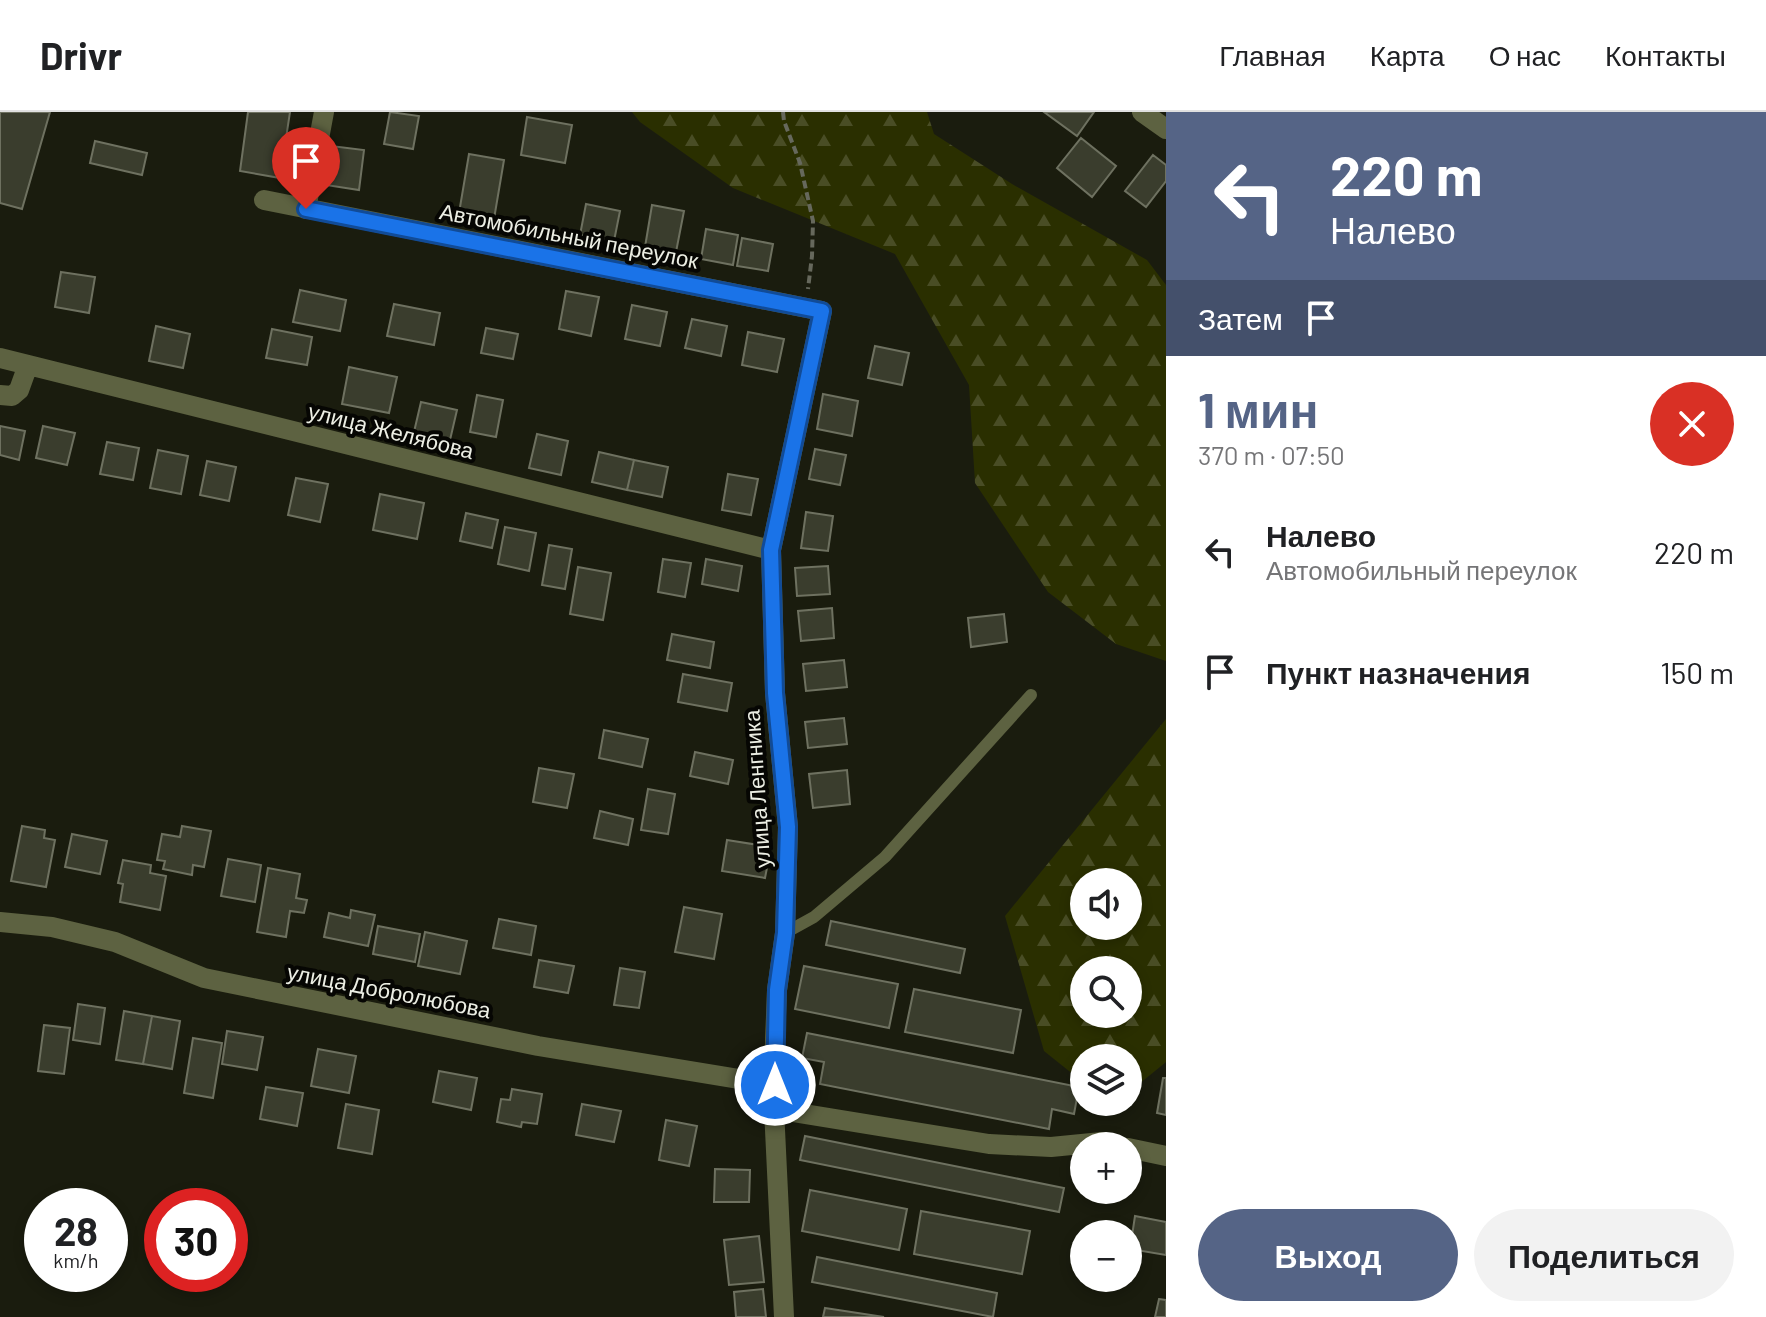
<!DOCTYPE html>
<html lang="ru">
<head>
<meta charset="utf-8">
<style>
	body { margin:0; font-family:Barlow,sans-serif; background:#f2f2f2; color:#202124; height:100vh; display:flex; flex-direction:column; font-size:30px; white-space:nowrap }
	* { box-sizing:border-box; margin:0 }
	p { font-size:26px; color:#757577 }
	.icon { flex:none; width:44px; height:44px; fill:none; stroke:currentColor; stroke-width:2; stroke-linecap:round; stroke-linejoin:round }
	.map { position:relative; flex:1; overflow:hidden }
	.sheet { display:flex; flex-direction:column; background:#fff; width:600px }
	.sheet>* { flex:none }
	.guide { background:#556486; color:#fff; overflow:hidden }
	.buttons { position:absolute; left:1070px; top:756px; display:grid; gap:16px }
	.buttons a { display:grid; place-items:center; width:72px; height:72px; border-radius:50%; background:#fff; box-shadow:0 4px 12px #0003; font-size:40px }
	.speed { position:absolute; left:24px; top:1076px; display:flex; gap:16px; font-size:40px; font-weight:700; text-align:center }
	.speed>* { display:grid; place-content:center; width:104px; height:104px; border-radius:50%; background:#fff; box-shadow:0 4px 12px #0003; line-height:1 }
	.speed small { font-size:20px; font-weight:400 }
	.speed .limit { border:12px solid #d22; background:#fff; color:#111 }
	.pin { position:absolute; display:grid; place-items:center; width:68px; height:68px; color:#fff; margin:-82px -34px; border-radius:50% 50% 50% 0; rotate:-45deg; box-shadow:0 0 8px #0007 }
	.pin .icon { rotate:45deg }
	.me { position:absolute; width:88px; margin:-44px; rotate:0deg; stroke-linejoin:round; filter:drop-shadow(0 0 6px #0008) }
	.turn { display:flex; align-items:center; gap:28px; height:168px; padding:0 32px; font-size:36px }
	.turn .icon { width:104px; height:104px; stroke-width:2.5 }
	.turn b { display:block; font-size:56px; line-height:68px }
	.then { display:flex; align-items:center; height:76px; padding:0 32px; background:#0003; gap:16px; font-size:30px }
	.round { display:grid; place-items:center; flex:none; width:84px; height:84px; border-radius:42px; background:#f2f2f2 }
	.summary { display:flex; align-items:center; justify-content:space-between; height:136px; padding:0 32px }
	h1 { font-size:48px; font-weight:700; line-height:60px; color:#556486 }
	.button { display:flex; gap:16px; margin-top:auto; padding:16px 32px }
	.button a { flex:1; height:92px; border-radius:48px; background:#556486; color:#fff; font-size:32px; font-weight:700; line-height:92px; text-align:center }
	.button a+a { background:#f2f2f2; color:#202124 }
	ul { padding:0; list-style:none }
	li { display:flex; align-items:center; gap:24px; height:120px; padding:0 32px }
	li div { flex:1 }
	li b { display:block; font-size:30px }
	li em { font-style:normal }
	header { display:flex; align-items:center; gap:48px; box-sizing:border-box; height:112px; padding:0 40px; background:#fff; border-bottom:2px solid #e0e0e0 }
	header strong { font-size:38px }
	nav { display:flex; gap:44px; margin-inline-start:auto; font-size:28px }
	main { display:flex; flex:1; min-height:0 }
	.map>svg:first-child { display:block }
	.forest { fill:url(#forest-firs); fill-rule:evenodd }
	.building { fill:#3a3d2d; stroke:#6e7160; stroke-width:2 }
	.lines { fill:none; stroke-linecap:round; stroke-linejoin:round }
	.path { stroke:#66685c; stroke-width:4; stroke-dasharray:8 4; stroke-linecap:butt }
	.service { stroke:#5d6241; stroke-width:12 }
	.minor { stroke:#5d6241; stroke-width:20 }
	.route-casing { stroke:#114b97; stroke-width:20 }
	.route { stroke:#1a73e8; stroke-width:14 }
	.labels { text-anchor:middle; stroke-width:8; stroke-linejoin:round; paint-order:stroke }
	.street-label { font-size:22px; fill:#eceee4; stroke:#060603 }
</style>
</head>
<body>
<header>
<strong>Drivr</strong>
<nav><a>Главная</a><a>Карта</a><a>О нас</a><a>Контакты</a></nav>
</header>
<main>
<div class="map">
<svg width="1166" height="1205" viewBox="0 0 1166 1205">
	<defs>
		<pattern id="forest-firs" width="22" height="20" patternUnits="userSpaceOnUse" patternTransform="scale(2)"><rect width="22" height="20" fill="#2a2f00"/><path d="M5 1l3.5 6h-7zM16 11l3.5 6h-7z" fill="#494d25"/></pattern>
	</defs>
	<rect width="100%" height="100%" fill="#1a1c0e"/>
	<path class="forest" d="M632,0H927L934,22L1012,72L1147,148L1166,173V549L1116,532L1048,480L975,371L969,273L895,142L733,76L640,10Z
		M1166,607V950L1128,981V946H1084V971L1044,939L1005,804ZM1084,770H1128V814H1084ZM1084,858H1128V902H1084Z"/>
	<path class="building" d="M0,0H50L22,97L0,91Z
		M248,0H290L280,66L240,59Z
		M390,0L419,4L413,37L384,32Z
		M1044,0H1094L1077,24Z
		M527,5L572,13L565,51L521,43Z
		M1081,26L1116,54L1092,85L1057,56Z
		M95,29L147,41L142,63L90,51Z
		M331,34L364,38L359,78L326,73Z
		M469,42L504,48L494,107L459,101Z
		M1153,43L1166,53V69L1146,95L1125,79Z
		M586,92L620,99L614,129L580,123Z
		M652,93L684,99L676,140L645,135Z
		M706,117L738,123L733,153L701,147Z
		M742,126L773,132L768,159L737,154Z
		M61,160L95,165L89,201L55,195Z
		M300,178L346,188L340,219L293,210Z
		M566,179L599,185L591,224L559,217Z
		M394,192L440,201L434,233L387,224Z
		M632,193L667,200L660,234L625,227Z
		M692,207L727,214L721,244L685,236Z
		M156,214L190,222L183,256L149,249Z
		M486,216L518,222L513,247L481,241Z
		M272,217L312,225L307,253L266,246Z
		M748,220L784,227L777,260L742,253Z
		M875,234L909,241L902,273L868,266Z
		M349,255L397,265L389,301L342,292Z
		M823,282L858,289L852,324L817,317Z
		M477,283L503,288L496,325L470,320Z
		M421,290L457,298L450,328L414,320Z
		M0,314L25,319L19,348L0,343Z
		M43,314L75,321L67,353L36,346Z
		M537,322L568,329L561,363L529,356Z
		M107,330L139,336L133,368L100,362Z
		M815,337L846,343L840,373L809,367Z
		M158,338L188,344L181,382L150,376Z
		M599,340L634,348L627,378L592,370Z
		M634,348L668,355L662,385L627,378Z
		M207,349L236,355L229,389L200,383Z
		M728,362L758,367L751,403L722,398Z
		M296,366L328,372L320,410L288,403Z
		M380,382L424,391L417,427L373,418Z
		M806,400L833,404L828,439L801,436Z
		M466,401L498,408L492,436L460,429Z
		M505,415L536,421L529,459L498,452Z
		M549,433L572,437L565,477L542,473Z
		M663,447L691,451L685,485L658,480Z
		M706,447L742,454L738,479L702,472Z
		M828,454L830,482L797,484L795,456Z
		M578,455L611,461L603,508L570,502Z
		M832,496L834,526L801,529L798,499Z
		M1004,502L1007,530L971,535L968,506Z
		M672,522L714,530L710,556L667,548Z
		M844,548L847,575L806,579L803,552Z
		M683,562L732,571L727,599L678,590Z
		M844,606L847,632L808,636L805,610Z
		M604,618L648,627L642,655L599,646Z
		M695,640L733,648L728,672L690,664Z
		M539,656L574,662L567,696L533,690Z
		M847,658L850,692L813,696L809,662Z
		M648,677L675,682L668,722L641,718Z
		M600,699L633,707L628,733L594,726Z
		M22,714L45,718L44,726L55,728L46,775L11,769Z
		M182,714L211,719L204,755L193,753L192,763L163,757L165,749L157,748L162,722L180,725Z
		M72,722L107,729L100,762L65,755Z
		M727,728L771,735L765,766L722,759Z
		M228,747L261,753L255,790L221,784Z
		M123,748L151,753L150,761L166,764L160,798L120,790L123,772L118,771Z
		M268,756L300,762L296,786L307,788L304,801L290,799L286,825L257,820Z
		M684,795L722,802L714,847L675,840Z
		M351,798L375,803L368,834L324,825L329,801L350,806Z
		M499,807L536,814L531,843L493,836Z
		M831,809L965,837L960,861L826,833Z
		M378,814L420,822L415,850L373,842Z
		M425,820L467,829L460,862L418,854Z
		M539,848L574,854L568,881L534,875Z
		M804,854L898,872L889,916L795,897Z
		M620,856L645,860L639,896L614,893Z
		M914,877L1021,898L1013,941L905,920Z
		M78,892L105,896L100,932L73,928Z
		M124,899L152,904L143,952L116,948Z
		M152,904L180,909L172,957L143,952Z
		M44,913L70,916L64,962L38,959Z
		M227,919L263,925L257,958L222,952Z
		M807,921L1079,975L1074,1002L1052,997L1049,1017L820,972L824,950L802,946Z
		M193,926L222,931L213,986L184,981Z
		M318,937L356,944L349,981L311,974Z
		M439,959L477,966L471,998L433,990Z
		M1163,966H1166V1003L1157,1001Z
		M266,975L303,981L297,1014L260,1007Z
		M512,977L542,982L537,1012L522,1010L521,1015L497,1010L501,987L510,988Z
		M346,992L379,998L372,1042L338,1036Z
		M582,992L621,999L614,1030L576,1023Z
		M666,1008L697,1014L689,1054L659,1048Z
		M805,1024L1064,1076L1059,1100L800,1048Z
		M715,1057L750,1058L749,1090H714Z
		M810,1078L907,1097L899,1138L802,1119Z
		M921,1099L1030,1119L1022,1162L914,1142Z
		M1135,1104L1166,1110V1143L1130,1137Z
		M759,1124L764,1170L729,1173L724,1128Z
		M817,1145L997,1181L993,1205L812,1170Z
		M763,1177L766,1205H736L734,1180Z
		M1159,1187L1166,1188V1205H1155Z
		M825,1196L884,1205H823Z"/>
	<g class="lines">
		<path class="path" d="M783,0L784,9L800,51L813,109L812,144L808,177"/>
		<path class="service" d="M785,821L814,805L885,745L1031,583"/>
		<path class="minor" d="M1142,0L1166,17
			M264,88L822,199L771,438L775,581L788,715L785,821L777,878L775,929L774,997L784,1205
			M306,97L324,0
			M0,246L771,438
			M0,283L12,284L19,278L28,253
			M0,810L52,815L115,830L204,866L538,934L775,973
			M774,997L989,1032L1051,1035L1102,1030L1120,1034
			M1128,1036L1166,1044"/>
	</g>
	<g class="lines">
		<g class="route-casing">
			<path id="route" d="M306,97L822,199L771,438L775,581L788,715L785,821L777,878L775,973"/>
		</g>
		<use href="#route" class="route"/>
	</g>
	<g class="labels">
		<g class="street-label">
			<text transform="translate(569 124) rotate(11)" y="8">Автомобильный переулок</text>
			<text transform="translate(391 319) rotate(14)" y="8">улица Желябова</text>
			<text transform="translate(757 677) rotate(-94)" y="8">улица Ленгника</text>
			<text transform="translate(389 879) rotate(11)" y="8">улица Добролюбова</text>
		</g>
	</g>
</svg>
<div class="buttons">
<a><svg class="icon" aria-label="sound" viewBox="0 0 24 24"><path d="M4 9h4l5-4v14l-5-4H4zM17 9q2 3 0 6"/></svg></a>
<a><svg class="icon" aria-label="search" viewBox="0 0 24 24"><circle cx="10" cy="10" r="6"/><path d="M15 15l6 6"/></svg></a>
<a><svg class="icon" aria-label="layers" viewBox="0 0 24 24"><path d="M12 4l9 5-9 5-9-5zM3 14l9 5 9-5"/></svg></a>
<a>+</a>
<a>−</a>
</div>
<div class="speed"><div>28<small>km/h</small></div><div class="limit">30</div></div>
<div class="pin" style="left:306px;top:97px;background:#d93025"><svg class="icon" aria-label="arrive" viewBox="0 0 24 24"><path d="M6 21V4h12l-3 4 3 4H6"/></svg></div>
<svg class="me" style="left:775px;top:973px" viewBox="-20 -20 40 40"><circle r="17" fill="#1a73e8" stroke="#fff" stroke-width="3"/><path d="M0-11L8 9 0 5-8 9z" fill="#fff"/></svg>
</div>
<section class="sheet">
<div class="guide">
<div class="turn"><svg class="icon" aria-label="left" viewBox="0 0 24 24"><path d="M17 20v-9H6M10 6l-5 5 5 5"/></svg><div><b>220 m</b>Налево</div></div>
<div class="then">Затем<svg class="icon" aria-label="arrive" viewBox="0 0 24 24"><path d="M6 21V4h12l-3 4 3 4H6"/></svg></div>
</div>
<div class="summary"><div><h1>1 мин</h1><p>370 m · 07:50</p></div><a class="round" style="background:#d93025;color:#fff"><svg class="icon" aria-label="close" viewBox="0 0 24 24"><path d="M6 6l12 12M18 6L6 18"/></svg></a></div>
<ul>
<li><svg class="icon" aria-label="left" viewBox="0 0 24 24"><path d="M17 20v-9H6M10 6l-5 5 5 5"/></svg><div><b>Налево</b><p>Автомобильный переулок</p></div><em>220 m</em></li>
<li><svg class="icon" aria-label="arrive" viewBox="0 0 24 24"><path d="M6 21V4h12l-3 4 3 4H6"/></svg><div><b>Пункт назначения</b></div><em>150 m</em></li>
</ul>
<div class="button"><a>Выход</a><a>Поделиться</a></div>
</section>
</main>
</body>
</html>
